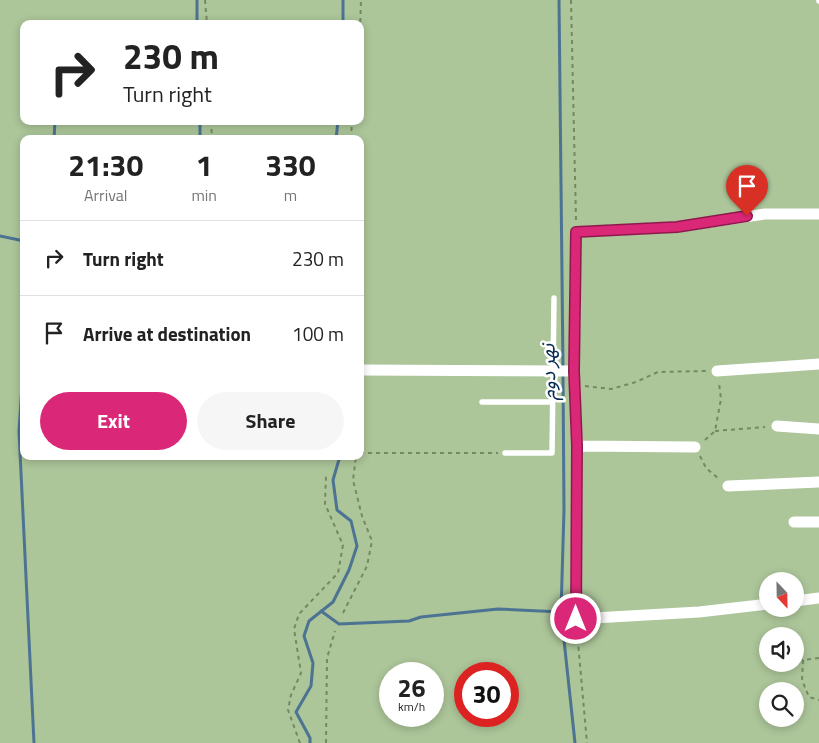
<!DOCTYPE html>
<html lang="en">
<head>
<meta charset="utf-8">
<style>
	body { margin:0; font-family:"Titillium Web","Noto Sans Arabic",sans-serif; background:#f6f6f6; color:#222; height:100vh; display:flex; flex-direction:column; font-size:19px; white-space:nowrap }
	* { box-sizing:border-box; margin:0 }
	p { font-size:16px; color:#767676 }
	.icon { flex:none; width:28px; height:28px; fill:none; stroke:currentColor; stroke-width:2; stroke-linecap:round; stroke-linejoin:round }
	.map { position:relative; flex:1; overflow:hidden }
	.drawer { position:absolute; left:20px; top:135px; width:344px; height:325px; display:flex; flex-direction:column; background:#fff; border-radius:10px; box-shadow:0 2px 8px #0003 }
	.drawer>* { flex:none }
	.hud { position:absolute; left:20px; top:20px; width:344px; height:105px; border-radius:10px; box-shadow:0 2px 8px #0003; background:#fff; color:#222; overflow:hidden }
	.needle { width:32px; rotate:158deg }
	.buttons { position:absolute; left:759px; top:572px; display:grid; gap:10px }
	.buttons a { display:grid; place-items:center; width:45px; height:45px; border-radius:50%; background:#fff; box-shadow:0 2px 8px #0003; font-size:25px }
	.speed { position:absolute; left:379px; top:662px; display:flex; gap:10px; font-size:25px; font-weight:700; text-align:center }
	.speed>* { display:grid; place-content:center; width:65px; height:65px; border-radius:50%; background:#fff; box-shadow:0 2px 8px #0003; line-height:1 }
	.speed small { font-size:12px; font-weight:400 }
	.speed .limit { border:8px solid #d22; background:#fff; color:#111 }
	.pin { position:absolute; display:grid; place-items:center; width:42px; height:42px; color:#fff; margin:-51px -21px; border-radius:50% 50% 50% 0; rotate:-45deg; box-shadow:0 0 5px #0007 }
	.pin .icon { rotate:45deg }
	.me { position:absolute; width:55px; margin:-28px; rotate:0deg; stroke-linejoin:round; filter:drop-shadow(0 0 4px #0008) }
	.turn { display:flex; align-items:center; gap:18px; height:105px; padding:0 20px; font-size:22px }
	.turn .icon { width:65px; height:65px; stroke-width:2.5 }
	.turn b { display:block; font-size:35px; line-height:42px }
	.eta { display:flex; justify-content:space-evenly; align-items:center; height:85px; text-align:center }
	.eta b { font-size:30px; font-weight:700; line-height:35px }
	.action { display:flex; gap:10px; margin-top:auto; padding:10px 20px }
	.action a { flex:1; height:58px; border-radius:30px; background:#db2777; color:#fff; font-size:20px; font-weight:700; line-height:58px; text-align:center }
	.action a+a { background:#f6f6f6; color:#222 }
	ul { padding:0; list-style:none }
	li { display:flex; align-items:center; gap:15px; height:75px; padding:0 20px; border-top:1px solid #e0e0e0 }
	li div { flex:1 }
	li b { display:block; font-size:19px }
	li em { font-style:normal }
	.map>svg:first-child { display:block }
	.green { fill:#acc599; fill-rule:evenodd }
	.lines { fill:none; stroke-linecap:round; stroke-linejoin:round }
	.stream { stroke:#4d7393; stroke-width:3 }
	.path { stroke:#738a60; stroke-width:2; stroke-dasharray:4 4; stroke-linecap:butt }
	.service { stroke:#fff; stroke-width:5.5 }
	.minor { stroke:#fff; stroke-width:11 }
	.route-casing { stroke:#8e194d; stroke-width:12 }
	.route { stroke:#db2777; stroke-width:9 }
	.labels { text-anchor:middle; stroke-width:5; stroke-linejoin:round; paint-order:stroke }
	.water-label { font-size:20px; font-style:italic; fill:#072c50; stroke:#fff }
</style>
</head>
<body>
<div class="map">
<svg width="819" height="743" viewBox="0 0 819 743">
	<rect width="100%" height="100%" fill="#d5f8bb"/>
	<path class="green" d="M0,0H819V743H0ZM24,24H360V121H24ZM24,139H360V456H24ZM768,581H795V609H768ZM768,636H795V664H768ZM390,674H432V716H390ZM465,674H508V716H465ZM768,691H795V719H768Z"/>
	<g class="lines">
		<path class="stream" d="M559,0L563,368
			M197,24V0
			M343,24V0
			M200,121V139
			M54,139L55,121
			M336,139L338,121
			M0,236L24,241
			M24,355L19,431L34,743
			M563,374L564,510L561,612L575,743
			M321,611L339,624L409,621L421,617L498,609L561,612
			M310,743V738L296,712L311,686L313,663L304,636L309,621L333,602L349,570L357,546L351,521L337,510L333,480L340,456"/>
		<path class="path" d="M205,0L207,24
			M571,0L576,220
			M360,30L361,0
			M211,121L212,139
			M351,139L352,121
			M585,386L611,389L636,382L658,372L706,371
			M715,431L765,427
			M705,440L715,431L721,399L719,383
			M360,453H498
			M700,456L706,468L719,479
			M343,613L367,566L372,541L362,516L353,480L356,456
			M577,631L587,743
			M819,658L803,660L802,680L809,697L819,700
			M300,743L288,710L291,695L301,673L294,629L299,614L338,573L343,545L325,504L326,475
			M326,743L327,658L335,631"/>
		<path class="service" d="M819,0V1
			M482,402H552
			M505,453H552L554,298"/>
		<path class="minor" d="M360,370L574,371
			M717,371L819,364
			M777,426L819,429
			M577,446L695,447
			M728,486L819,482
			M794,522H819
			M795,601L819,598
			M768,604L699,612L576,619L577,446L574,371L576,232L677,227L765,214H819"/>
	</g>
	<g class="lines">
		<g class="route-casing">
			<path id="route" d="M576,619L577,446L574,371L576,232L677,227L747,216"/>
		</g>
		<use href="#route" class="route"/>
	</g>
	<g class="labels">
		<g class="water-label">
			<text transform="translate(548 372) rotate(-91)" y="7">نهر دوم</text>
		</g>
	</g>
</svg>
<div class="buttons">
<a><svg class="needle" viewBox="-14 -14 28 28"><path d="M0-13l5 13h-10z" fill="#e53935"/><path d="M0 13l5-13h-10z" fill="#767676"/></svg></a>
<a><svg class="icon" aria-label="sound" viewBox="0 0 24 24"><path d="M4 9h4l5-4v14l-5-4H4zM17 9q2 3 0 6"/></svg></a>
<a><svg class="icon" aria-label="search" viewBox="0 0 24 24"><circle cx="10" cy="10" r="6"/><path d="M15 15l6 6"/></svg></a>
</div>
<div class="speed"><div>26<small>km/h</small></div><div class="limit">30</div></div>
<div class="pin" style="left:747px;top:216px;background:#d93025"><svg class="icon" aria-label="arrive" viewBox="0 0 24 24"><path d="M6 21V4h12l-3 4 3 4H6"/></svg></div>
<svg class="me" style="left:576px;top:619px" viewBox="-20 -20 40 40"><circle r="17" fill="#db2777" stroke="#fff" stroke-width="3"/><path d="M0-11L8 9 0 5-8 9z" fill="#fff"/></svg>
<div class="hud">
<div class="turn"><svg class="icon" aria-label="right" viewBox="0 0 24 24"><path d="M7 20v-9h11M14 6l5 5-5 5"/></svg><div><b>230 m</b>Turn right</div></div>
</div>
<section class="drawer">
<div class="eta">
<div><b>21:30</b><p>Arrival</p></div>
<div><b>1</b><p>min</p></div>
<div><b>330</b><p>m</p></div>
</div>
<ul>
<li><svg class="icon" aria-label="right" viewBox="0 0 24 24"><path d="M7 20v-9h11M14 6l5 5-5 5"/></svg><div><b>Turn right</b></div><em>230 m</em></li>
<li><svg class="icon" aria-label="arrive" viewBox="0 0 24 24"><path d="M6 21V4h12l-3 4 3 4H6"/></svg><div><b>Arrive at destination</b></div><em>100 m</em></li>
</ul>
<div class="action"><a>Exit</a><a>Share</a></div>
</section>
</div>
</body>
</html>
